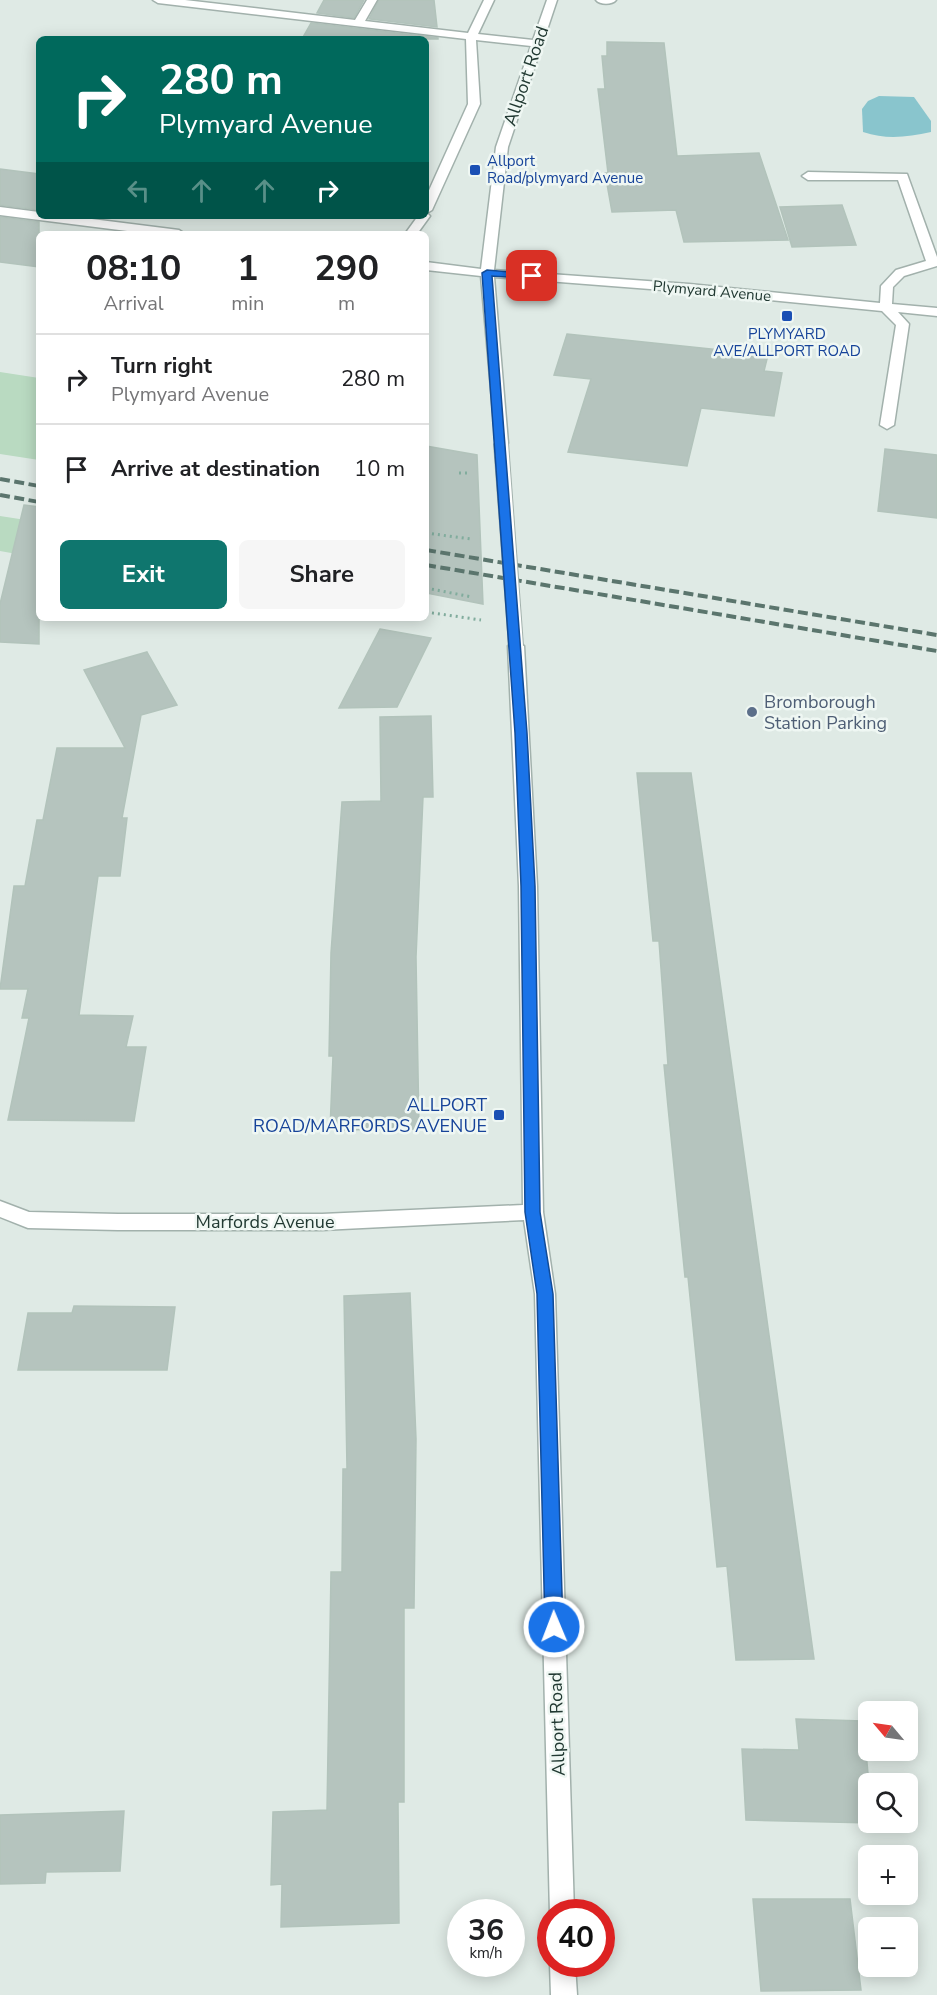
<!DOCTYPE html>
<html lang="en">
<head>
<meta charset="utf-8">
<style>
	body { margin:0; font-family:"Nunito Sans",sans-serif; background:#f6f6f6; color:#202124; height:100vh; display:flex; flex-direction:column; font-size:22px; white-space:nowrap }
	* { box-sizing:border-box; margin:0 }
	p { font-size:20px; color:#757577 }
	.icon { flex:none; width:33px; height:33px; fill:none; stroke:currentColor; stroke-width:2; stroke-linecap:round; stroke-linejoin:round }
	.map { position:relative; flex:1; overflow:hidden }
	.details { position:absolute; left:36px; top:231px; width:393px; height:390px; display:flex; flex-direction:column; background:#fff; border-radius:9px; box-shadow:0 3px 15px #0003 }
	.details>* { flex:none }
	.hud { position:absolute; left:36px; top:36px; width:393px; height:183px; border-radius:9px; box-shadow:0 3px 15px #0003; background:#00695c; color:#fff; overflow:hidden }
	.needle { width:39px; rotate:299deg }
	.fabs { position:absolute; left:858px; top:1701px; display:grid; gap:12px }
	.fabs a { display:grid; place-items:center; width:60px; height:60px; border-radius:9px; background:#fff; box-shadow:0 3px 15px #0003; font-size:30px }
	.speed { position:absolute; left:447px; top:1899px; display:flex; gap:12px; font-size:30px; font-weight:700; text-align:center }
	.speed>* { display:grid; place-content:center; width:78px; height:78px; border-radius:50%; background:#fff; box-shadow:0 3px 15px #0003; line-height:1 }
	.speed small { font-size:15px; font-weight:400 }
	.speed .limit { border:9px solid #d22; background:#fff; color:#111 }
	.pin { position:absolute; display:grid; place-items:center; width:51px; height:51px; color:#fff; margin:-26px; border-radius:12px; box-shadow:0 3px 9px #0006 }
	.me { position:absolute; width:66px; margin:-33px; rotate:359deg; stroke-linejoin:round; filter:drop-shadow(0 0 4px #0008) }
	.turn { display:flex; align-items:center; gap:21px; height:126px; padding:0 24px; font-size:27px }
	.turn .icon { width:78px; height:78px; stroke-width:2.5 }
	.turn b { display:block; font-size:42px; line-height:51px }
	.lanes { display:flex; align-items:center; height:57px; padding:0 24px; background:#0003; justify-content:center; gap:30px; direction:ltr }
	.lanes .off { opacity:.35 }
	.eta { display:flex; justify-content:space-evenly; align-items:center; height:102px; text-align:center }
	.eta b { font-size:36px; font-weight:700; line-height:42px }
	.primary-button { display:flex; gap:12px; margin-top:auto; padding:12px 24px }
	.primary-button a { flex:1; height:69px; border-radius:9px; background:#0f766e; color:#fff; font-size:24px; font-weight:700; line-height:69px; text-align:center }
	.primary-button a+a { background:#f6f6f6; color:#202124 }
	ul { padding:0; list-style:none }
	li { display:flex; align-items:center; gap:18px; height:90px; padding:0 24px; border-top:2px solid #e0e0e0 }
	li div { flex:1 }
	li b { display:block; font-size:22px }
	li em { font-style:normal }
	.map>svg:first-child { display:block }
	.green { fill:#b9dac1 }
	.water { fill:#89c5cd }
	.building { fill:#b5c4be; stroke:#b2c3bb; stroke-width:1.5 }
	.lines { fill:none; stroke-linecap:round; stroke-linejoin:round }
	.minor-casing { stroke:#a2b1ac; stroke-width:3 }
	.path { stroke:#81ac9d; stroke-width:3; stroke-dasharray:2 4; stroke-linecap:butt }
	.minor { fill:#fff; fill-rule:evenodd }
	.rail { stroke:#5b756d; stroke-width:4; stroke-dasharray:10 4.5; stroke-linecap:butt }
	.minor-bridge-casing { stroke:#a2b1ac; stroke-width:16; stroke-linecap:butt }
	.minor-bridge { stroke:#fff; stroke-width:14 }
	.route { fill:#1a73e8; stroke:#114b97; stroke-width:1.5 }
	.transit-dot { fill:#1a4fb4; stroke:#eff7f3; stroke-width:2 }
	.service-dot { fill:#5c6f8a; stroke:#eff7f3; stroke-width:2 }
	.labels { text-anchor:middle; stroke-width:5; stroke-linejoin:round; paint-order:stroke }
	.far-transit-label { font-size:15px; fill:#164399; stroke:#eff7f3; text-anchor:start }
	.far-street-label { font-size:15px; fill:#213932; stroke:#eff7f3 }
	.street-label { font-size:18px; fill:#213932; stroke:#eff7f3 }
	.service-label { font-size:18px; fill:#4e5e75; stroke:#eff7f3; text-anchor:start }
	.transit-label { font-size:18px; fill:#164399; stroke:#eff7f3; text-anchor:end }
</style>
</head>
<body>
<div class="map">
<svg width="937" height="1995" viewBox="0 0 937 1995">
	<rect width="100%" height="100%" fill="#dfeae5"/>
	<path class="green" d="M0,372L39,378V460L0,454Z
		M0,516L39,522V558L0,551Z"/>
	<path class="water" d="M879,96L914,97L931,121V132C907,137 887,140 863,132L862,109L868,101Z"/>
	<path class="building" d="M324,0H364L354,18L317,13Z
		M379,0H434L437,27L369,19Z
		M311,23L438,38V39H302Z
		M607,42L664,43L677,156L759,153L788,240L684,242L676,210L612,212L605,173H608L598,89H605L602,56H607Z
		M0,169L39,174V210L0,205Z
		M842,205L856,245L792,247L780,207Z
		M0,217L39,222V267L0,262Z
		M567,334L768,355L764,371L782,373L774,416L701,408L687,466L568,452L591,379L554,375Z
		M426,446L477,455L483,604L426,593Z
		M885,449L937,455V518L878,511Z
		M24,505L39,507V644L0,642V604Z
		M380,629L431,638L397,707L339,708Z
		M147,652L177,705L141,715L122,818H127L120,876H98L79,1015L133,1016L126,1047H146L134,1121L8,1120L29,1018H22L28,989H0L14,886H25L37,820H43L57,748H125L84,670Z
		M431,716L433,797H423L416,957L419,1129L330,1130L333,1056H329L331,953L342,802L381,801L380,717Z
		M637,773H691L814,1659L736,1660L727,1566L717,1567L688,1277H685L668,1107L664,1065H668L659,941H653Z
		M410,1293L416,1439L414,1608H404V1802H398L399,1923L281,1927L282,1884L271,1885L273,1812L327,1810L331,1572H342L343,1469H347L344,1296Z
		M74,1306L175,1307L167,1370H18L28,1313H72Z
		M796,1719L863,1721L869,1784L868,1822L873,1823L746,1820L742,1749L799,1750Z
		M124,1811L120,1871L46,1872L45,1883L0,1884V1815Z
		M753,1899H850L861,1990L761,1991Z"/>
	<g class="lines">
		<g class="minor-casing">
			<path id="minor" d="M153,0H185L355,20L367,0H377L365,21L468,33L484,0H494L478,34L533,40L547,0H557L508,147L494,270L689,284L880,303L881,286L896,270L926,261L898,180H808L802,176L808,172L907,174L937,257V266L904,276L893,287L892,304L937,308V316L898,312L909,324L894,425L887,429L880,425L896,325L882,311L689,292L494,277L508,443L506,446H496L481,276L426,270V262L481,269L496,147L531,46L476,40L480,104L432,210L427,213L430,216L417,234H405L418,216H426V197L468,104L466,39L158,3Z
				M596,0H616C612,5 600,5 596,0Z
				M0,207L39,212V216H68L179,230L185,234H151L0,215Z
				M516,641L524,646L537,886L543,1212L555,1294L574,1912H550V1914L535,1294L524,1220L322,1230H118L28,1228L0,1217V1201L29,1212L118,1214H322L523,1205L519,886L508,646Z
				M550,1964H575L577,1995H551Z"/>
		</g>
		<path class="path" d="M459,473H471
			M426,533L471,539
			M426,588L472,597
			M426,612L481,620"/>
		<use href="#minor" class="minor"/>
		<path class="rail" d="M0,479L39,486
			M0,495L39,502
			M426,550L937,635
			M426,565L937,651"/>
		<g class="minor-bridge-casing">
			<path id="minor-bridge" d="M501,443L516,646"/>
		</g>
		<use href="#minor-bridge" class="minor-bridge"/>
	</g>
	<path class="route" d="M487,270L532,274L537,276L532,279L492,276L527,733L535,886L540,1212L553,1294L563,1627L560,1633L554,1635L548,1633L545,1627L537,1294L525,1212L521,886L515,733L482,273Z"/>
	<g class="transit-dot">
		<rect x="469" y="164" width="12" height="12" rx="3"/>
		<rect x="781" y="310" width="12" height="12" rx="3"/>
		<rect x="493" y="1109" width="12" height="12" rx="3"/>
	</g>
	<circle class="service-dot" cx="752" cy="712" r="6"/>
	<g class="labels">
		<g class="far-transit-label">
			<text x="487" y="166">Allport<tspan x="487" dy="17">Road/plymyard Avenue</tspan></text>
			<text x="787" y="339" text-anchor="middle">PLYMYARD<tspan x="787" dy="17">AVE/ALLPORT ROAD</tspan></text>
		</g>
		<g class="far-street-label">
			<text transform="translate(712 291) rotate(5)" y="5">Plymyard Avenue</text>
		</g>
		<g class="street-label">
			<text transform="translate(526 76) rotate(-71)" y="6">Allport Road</text>
			<text x="265" y="1228">Marfords Avenue</text>
			<text transform="translate(557 1724) rotate(-92)" y="6">Allport Road</text>
		</g>
		<g class="service-label">
			<text x="764" y="708">Bromborough<tspan x="764" dy="21">Station Parking</tspan></text>
		</g>
		<g class="transit-label">
			<text x="487" y="1111">ALLPORT<tspan x="487" dy="21">ROAD/MARFORDS AVENUE</tspan></text>
		</g>
	</g>
</svg>
<div class="fabs">
<a><svg class="needle" viewBox="-14 -14 28 28"><path d="M0-13l5 13h-10z" fill="#e53935"/><path d="M0 13l5-13h-10z" fill="#757577"/></svg></a>
<a><svg class="icon" aria-label="search" viewBox="0 0 24 24"><circle cx="10" cy="10" r="6"/><path d="M15 15l6 6"/></svg></a>
<a>+</a>
<a>−</a>
</div>
<div class="speed"><div>36<small>km/h</small></div><div class="limit">40</div></div>
<div class="pin" style="left:532px;top:276px;background:#d93025"><svg class="icon" aria-label="arrive" viewBox="0 0 24 24"><path d="M6 21V4h12l-3 4 3 4H6"/></svg></div>
<svg class="me" style="left:554px;top:1627px" viewBox="-20 -20 40 40"><circle r="17" fill="#1a73e8" stroke="#fff" stroke-width="3"/><path d="M0-11L8 9 0 5-8 9z" fill="#fff"/></svg>
<div class="hud">
<div class="turn"><svg class="icon" aria-label="right" viewBox="0 0 24 24"><path d="M7 20v-9h11M14 6l5 5-5 5"/></svg><div><b>280 m</b>Plymyard Avenue</div></div>
<div class="lanes"><svg class="icon off" aria-label="left" viewBox="0 0 24 24"><path d="M17 20v-9H6M10 6l-5 5 5 5"/></svg><svg class="icon off" aria-label="ahead" viewBox="0 0 24 24"><path d="M12 20V5M6 11l6-6 6 6"/></svg><svg class="icon off" aria-label="ahead" viewBox="0 0 24 24"><path d="M12 20V5M6 11l6-6 6 6"/></svg><svg class="icon" aria-label="right" viewBox="0 0 24 24"><path d="M7 20v-9h11M14 6l5 5-5 5"/></svg></div>
</div>
<section class="details">
<div class="eta">
<div><b>08:10</b><p>Arrival</p></div>
<div><b>1</b><p>min</p></div>
<div><b>290</b><p>m</p></div>
</div>
<ul>
<li><svg class="icon" aria-label="right" viewBox="0 0 24 24"><path d="M7 20v-9h11M14 6l5 5-5 5"/></svg><div><b>Turn right</b><p>Plymyard Avenue</p></div><em>280 m</em></li>
<li><svg class="icon" aria-label="arrive" viewBox="0 0 24 24"><path d="M6 21V4h12l-3 4 3 4H6"/></svg><div><b>Arrive at destination</b></div><em>10 m</em></li>
</ul>
<div class="primary-button"><a>Exit</a><a>Share</a></div>
</section>
</div>
</body>
</html>
